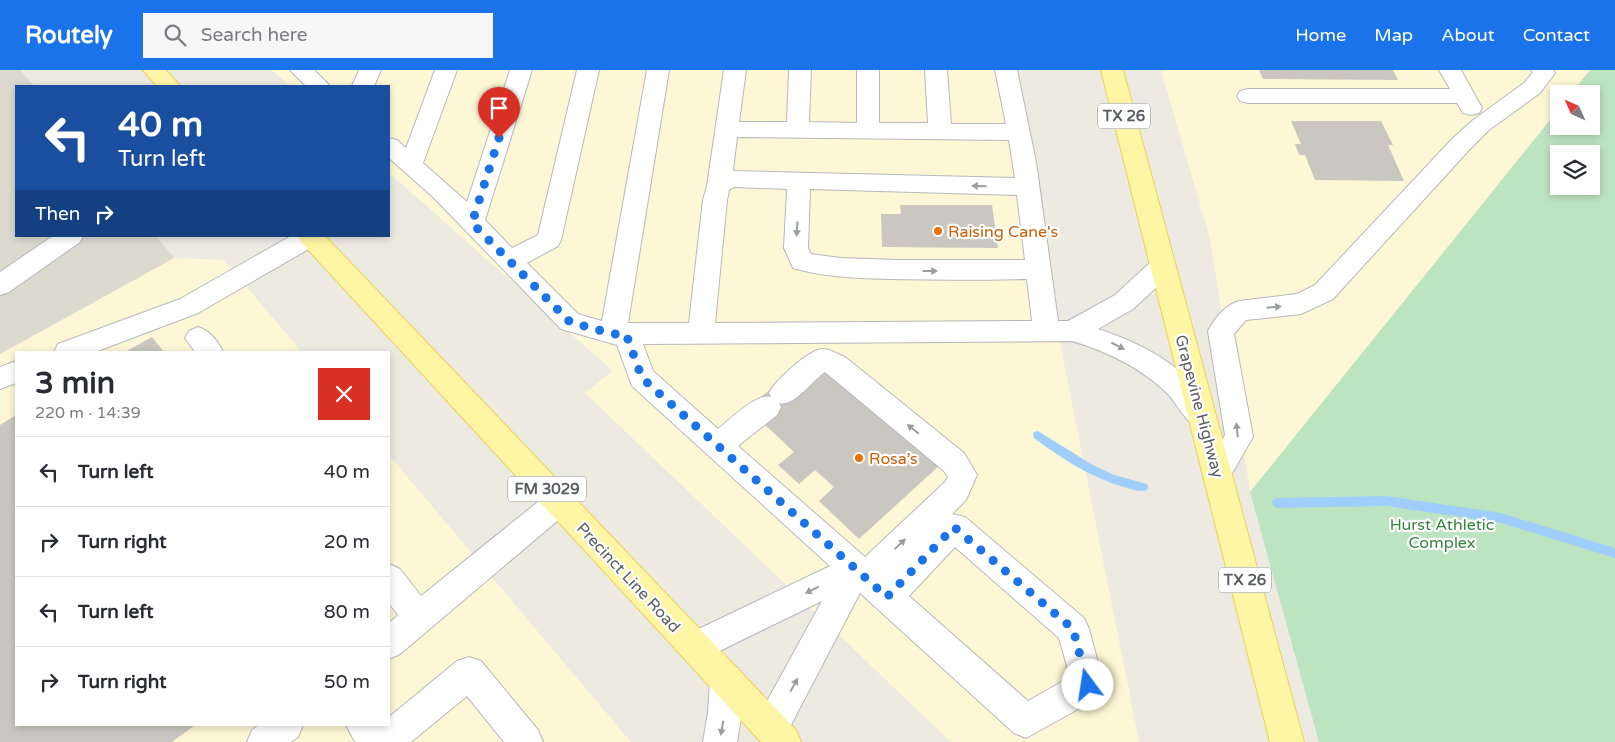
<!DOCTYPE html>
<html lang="en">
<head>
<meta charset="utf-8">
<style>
	body { margin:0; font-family:"Varela Round",sans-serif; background:#f7f7f7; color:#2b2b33; height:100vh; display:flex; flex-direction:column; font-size:19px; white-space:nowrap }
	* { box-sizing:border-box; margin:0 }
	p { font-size:16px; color:#7c7c81 }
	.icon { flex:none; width:28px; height:28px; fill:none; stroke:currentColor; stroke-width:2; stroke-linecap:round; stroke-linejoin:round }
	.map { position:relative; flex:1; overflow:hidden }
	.drawer { position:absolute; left:15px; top:281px; width:375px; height:375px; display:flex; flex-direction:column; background:#fff; border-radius:0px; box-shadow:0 2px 8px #0003 }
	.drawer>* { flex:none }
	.banner { position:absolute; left:15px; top:15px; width:375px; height:152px; border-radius:0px; box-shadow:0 2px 8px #0003; background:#1a4fa0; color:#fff; overflow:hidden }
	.needle { width:32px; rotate:315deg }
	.tools { position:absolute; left:1550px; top:15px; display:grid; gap:10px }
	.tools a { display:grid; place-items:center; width:50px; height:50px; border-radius:0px; background:#fff; box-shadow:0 2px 8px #0003; font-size:25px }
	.pin { position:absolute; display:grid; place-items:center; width:42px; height:42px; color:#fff; margin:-51px -21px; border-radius:50% 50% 50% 0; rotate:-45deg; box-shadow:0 0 5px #0007 }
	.pin .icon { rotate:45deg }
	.me { position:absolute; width:55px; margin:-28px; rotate:346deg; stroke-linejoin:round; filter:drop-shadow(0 0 4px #0008) }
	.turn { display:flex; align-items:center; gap:18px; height:105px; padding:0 20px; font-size:22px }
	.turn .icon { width:65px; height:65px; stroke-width:2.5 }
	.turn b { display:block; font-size:35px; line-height:42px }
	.then { display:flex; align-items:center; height:48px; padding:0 20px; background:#0003; gap:10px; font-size:19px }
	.round { display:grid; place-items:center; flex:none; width:52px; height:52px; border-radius:0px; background:#f7f7f7 }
	.summary { display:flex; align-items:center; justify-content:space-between; height:85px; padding:0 20px }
	h1 { font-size:30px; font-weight:700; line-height:38px }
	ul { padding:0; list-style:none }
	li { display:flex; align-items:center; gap:15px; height:70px; padding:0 20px; border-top:1px solid #e1e1e2 }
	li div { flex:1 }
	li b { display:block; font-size:19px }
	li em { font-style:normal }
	header { display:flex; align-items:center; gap:30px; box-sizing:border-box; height:70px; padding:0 25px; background:#1a73e8; color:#fff }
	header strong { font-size:24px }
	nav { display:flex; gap:28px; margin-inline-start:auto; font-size:18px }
	.search { width:350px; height:45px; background:#f7f7f7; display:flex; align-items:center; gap:12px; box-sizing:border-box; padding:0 18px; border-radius:0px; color:#7c7c81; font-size:19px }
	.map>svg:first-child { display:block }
	.commercial { fill:#fdf7d5 }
	.education { fill:#dcdacf }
	.green { fill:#bde4c0; fill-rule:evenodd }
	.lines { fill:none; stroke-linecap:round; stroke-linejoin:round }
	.stream { fill:#9fcefd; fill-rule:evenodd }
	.building { fill:#c9c7c0 }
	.minor-casing { stroke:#b6b8bd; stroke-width:2 }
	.major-casing { stroke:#efcf57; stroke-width:2 }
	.minor { fill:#fff; fill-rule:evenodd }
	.major { fill:#fef6a4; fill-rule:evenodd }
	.oneway { fill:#9b9da0 }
	.route { stroke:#1a73e8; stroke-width:9; stroke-dasharray:0 16.2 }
	.food-dot { fill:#e8710a; stroke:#fff; stroke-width:2 }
	.labels { text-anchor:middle; stroke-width:4.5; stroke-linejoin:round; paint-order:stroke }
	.shield { fill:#fff; stroke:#8b8d90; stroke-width:1 }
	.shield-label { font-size:15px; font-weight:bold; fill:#595c61 }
	.food-label { font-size:16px; fill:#c56008; stroke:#fff; text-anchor:start }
	.street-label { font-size:16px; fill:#595c61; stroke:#fff }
	.park-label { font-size:16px; fill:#36843f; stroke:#fff }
</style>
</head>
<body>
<header>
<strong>Routely</strong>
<div class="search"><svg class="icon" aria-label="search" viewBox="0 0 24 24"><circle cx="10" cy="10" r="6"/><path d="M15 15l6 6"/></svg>Search here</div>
<nav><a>Home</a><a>Map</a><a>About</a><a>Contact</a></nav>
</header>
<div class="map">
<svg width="1615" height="672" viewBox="0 0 1615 672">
	<rect width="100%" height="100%" fill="#eceae1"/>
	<path class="commercial" d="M272,0H1016L1047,207L1139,672H951L585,323L613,301L389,103V16H290Z
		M1161,0H1590L1571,24H1559V39L1250,422L1210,169Z
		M174,188L224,190L302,282H16V655H389V385L631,672H0V284Z"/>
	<path class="education" d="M0,0H20L34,16H16V166H156L174,188L0,284Z"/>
	<path class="green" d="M1590,0H1615V672H1319L1250,422L1559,39V56H1591V24H1571ZM1559,84H1591V116H1559Z"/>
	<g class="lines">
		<path class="stream" d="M1038,361L1091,394L1114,405L1147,414L1148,417L1147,420C1140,423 1131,419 1124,417C1090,407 1062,389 1034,368L1033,365L1034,362Z
			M1386,426L1501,443L1615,478V488L1501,453L1386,436L1277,438L1273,436L1272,433L1273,430L1277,428Z"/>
	</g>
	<path class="building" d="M1259,0H1393L1398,10L1263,9Z
		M1291,51H1381L1393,75H1388L1404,111L1315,110L1305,85H1299L1295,74H1301Z
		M900,135H992L998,178L882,177L881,144H901Z
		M152,267L164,282H125Z
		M828,299L940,395L859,469L819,431L834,417L815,400L799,414L778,395L794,382L761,351L758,329L775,316Z
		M16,345V655H195L172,672H0V355Z"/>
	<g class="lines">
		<g class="minor-casing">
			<path id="minor" d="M290,0H314L330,16H306Z
				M359,0H381L374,16H352Z
				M435,0H457L423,93L467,132L510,0H532L485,150L512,178L538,165L577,0H599L561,170L558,176L527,193L578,244L602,251L647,0H669L628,253H689L703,130L707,116L724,0H746L739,52H787L789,0H811L809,52L857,53V0H879V53H928L925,0H947L951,54H1006L995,0H1017L1036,92L1058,251H1068L1115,225L1154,189L1163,186L1172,189L1175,196L1172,203L1133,239L1098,259C1147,275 1193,300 1216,348L1212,356C1208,358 1204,360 1201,359C1189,358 1176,332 1167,323C1140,297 1108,282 1072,271L643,274L653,301L718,359C729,350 758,322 771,327L769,323C775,311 809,279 823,279C830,279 839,285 845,287L964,383L977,405L966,430L952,444L965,447L1084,548L1089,559L1104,615L1100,627L1026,668L1014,663L860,523L783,670C775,672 767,672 759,670L754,658L759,646L822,531L695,593L684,588L679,577L684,566L830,496L632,316L617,275L561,259L433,127L389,88V68L397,70L406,78ZM737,67L1009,70L1015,108L733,101ZM734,117L787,119L784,178L793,198C824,207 856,208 888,209C935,210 981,210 1027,209L1032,251L715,253L727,130L729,120ZM810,119L1017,125L1025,190H898L840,188L811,184L808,178ZM825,302L944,401L948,407L945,412L865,487L738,376L777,345L781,337L779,333C793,338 813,310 825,302ZM955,477L1059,568L1070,607L1028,631L909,526Z
				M1439,0H1461L1482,38L1479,43L1471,45L1463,43L1457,33H1248L1240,31L1237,26L1240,21L1248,19H1450Z
				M1531,0H1553L1555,3L1540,23L1489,60L1469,80L1333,229L1301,244L1246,250L1234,264L1253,367L1227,412L1217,416L1207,412L1203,403L1225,365L1208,261C1215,248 1225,235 1239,231L1297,224L1315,215L1453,68L1473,50L1524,13L1533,2Z
				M53,166H83L80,172L9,222L0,225V202Z
				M291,166L322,167L319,173L198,243L95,282H54L58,274L180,229Z
				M198,257C210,261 218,271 223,282H195L185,268L189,261Z
				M16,291V313L0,319V297Z
				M559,419L569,423L574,432L569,441L400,584L389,589V553L398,545L389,533V494L400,499L421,526L549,423Z
				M469,587L481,591L538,660L543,672H504L467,626L411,672H355L346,655H389V647L457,591Z
				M726,594L738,598C747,621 741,648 737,672H703L708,643L710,610L714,598Z
				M259,655H303L298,667L291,672H247L252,660Z"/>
		</g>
		<g class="major-casing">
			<path id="major" d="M143,0H166L180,16H157Z
				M1101,0H1123L1304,672H1270Z
				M298,166H325L796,660L801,672H761L301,172Z"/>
		</g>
		<use href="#minor" class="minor"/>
		<use href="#major" class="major"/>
	</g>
	<defs><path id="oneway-solid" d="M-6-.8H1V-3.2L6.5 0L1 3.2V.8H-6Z" transform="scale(1.25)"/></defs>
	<g class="oneway">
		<use href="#oneway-solid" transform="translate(979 116) rotate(-178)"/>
		<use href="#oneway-solid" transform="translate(797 159) rotate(94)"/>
		<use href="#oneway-solid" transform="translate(930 201)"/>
		<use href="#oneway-solid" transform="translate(1274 237) rotate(-5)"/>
		<use href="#oneway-solid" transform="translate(1118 276) rotate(27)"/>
		<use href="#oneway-solid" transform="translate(913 359) rotate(-141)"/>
		<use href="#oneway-solid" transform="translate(1237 360) rotate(-96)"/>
		<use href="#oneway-solid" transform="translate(900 474) rotate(-43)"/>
		<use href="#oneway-solid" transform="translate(812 520) rotate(154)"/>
		<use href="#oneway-solid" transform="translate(794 615) rotate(-62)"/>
		<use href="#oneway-solid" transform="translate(722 658) rotate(100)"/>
	</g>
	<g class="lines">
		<path class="route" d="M499,68L472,153L570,252L613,264H626L642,308L887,527L954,457L1073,559L1088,615"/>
	</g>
	<g class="food-dot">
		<circle cx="938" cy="161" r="5"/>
		<circle cx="859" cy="388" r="5"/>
	</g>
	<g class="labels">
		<g class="shield">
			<rect x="1098" y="33.5" width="52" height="25" rx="4"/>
			<rect x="508" y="406.5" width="78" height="25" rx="4"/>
			<rect x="1219" y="497.5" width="52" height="25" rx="4"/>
		</g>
		<g class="shield-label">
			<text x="1124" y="51">TX 26</text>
			<text x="547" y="424">FM 3029</text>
			<text x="1245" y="515">TX 26</text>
		</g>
		<g class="food-label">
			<text x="948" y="167">Raising Cane's</text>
			<text x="869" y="394">Rosa’s</text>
		</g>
		<g class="street-label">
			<text transform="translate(1200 336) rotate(75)" y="6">Grapevine Highway</text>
			<text transform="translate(629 507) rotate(47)" y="6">Precinct Line Road</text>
		</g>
		<g class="park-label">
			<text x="1442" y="460">Hurst Athletic<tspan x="1442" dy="18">Complex</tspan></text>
		</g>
	</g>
</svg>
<div class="tools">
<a><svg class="needle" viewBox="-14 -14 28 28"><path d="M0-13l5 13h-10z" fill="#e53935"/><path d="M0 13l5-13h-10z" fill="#7c7c81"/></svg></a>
<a><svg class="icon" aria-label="layers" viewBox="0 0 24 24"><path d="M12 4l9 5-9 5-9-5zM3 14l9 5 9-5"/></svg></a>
</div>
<div class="pin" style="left:499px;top:68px;background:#d93025"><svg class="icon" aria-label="arrive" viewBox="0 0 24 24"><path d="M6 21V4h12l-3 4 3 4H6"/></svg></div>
<svg class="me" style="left:1088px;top:615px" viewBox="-20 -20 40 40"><circle r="19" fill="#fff"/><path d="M0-13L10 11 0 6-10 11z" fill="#1a73e8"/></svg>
<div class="banner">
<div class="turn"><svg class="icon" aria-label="left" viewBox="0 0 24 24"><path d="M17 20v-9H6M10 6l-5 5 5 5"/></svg><div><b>40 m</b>Turn left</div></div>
<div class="then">Then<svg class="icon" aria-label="right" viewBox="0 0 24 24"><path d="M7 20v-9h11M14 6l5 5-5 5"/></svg></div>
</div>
<section class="drawer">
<div class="summary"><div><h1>3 min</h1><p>220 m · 14:39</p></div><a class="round" style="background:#d93025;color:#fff"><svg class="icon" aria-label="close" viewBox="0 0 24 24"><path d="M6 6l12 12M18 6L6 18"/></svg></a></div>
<ul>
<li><svg class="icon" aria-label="left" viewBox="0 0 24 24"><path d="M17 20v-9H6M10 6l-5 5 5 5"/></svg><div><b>Turn left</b></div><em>40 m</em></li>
<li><svg class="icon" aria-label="right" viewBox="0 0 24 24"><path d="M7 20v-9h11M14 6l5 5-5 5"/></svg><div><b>Turn right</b></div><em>20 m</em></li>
<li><svg class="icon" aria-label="left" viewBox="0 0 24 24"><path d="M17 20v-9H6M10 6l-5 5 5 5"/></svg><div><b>Turn left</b></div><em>80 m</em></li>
<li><svg class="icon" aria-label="right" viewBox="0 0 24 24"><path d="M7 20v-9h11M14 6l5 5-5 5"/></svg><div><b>Turn right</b></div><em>50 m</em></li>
</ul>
</section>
</div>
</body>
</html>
